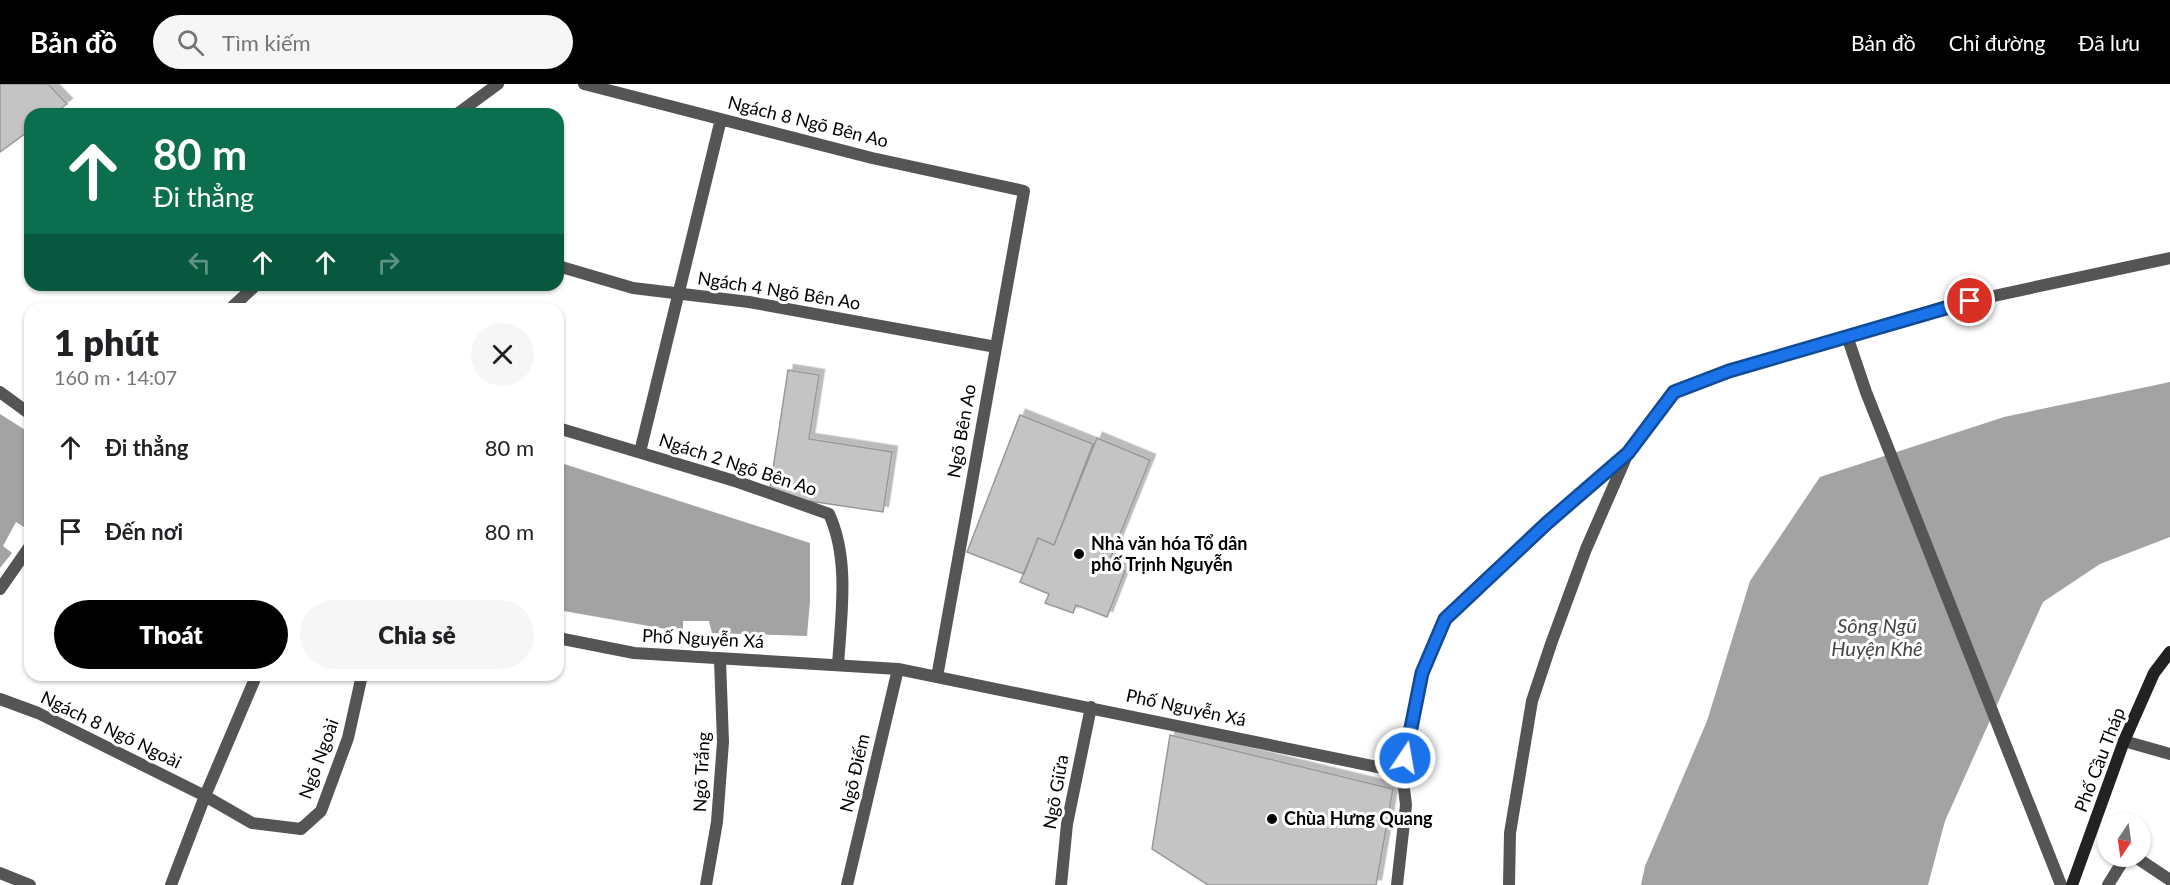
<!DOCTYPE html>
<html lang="vi">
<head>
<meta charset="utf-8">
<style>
	body { margin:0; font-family:Lato,sans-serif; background:#f6f6f6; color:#202124; height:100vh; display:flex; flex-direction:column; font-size:22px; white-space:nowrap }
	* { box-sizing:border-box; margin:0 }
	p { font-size:20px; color:#757577 }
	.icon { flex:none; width:33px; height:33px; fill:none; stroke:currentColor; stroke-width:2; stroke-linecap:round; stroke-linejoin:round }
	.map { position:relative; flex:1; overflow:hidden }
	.panel { position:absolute; left:24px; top:219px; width:540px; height:378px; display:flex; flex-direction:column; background:#fff; border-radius:18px; box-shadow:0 2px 4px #0004 }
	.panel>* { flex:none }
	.hud { position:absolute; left:24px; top:24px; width:540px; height:183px; border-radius:18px; box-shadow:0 2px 4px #0004; background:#0b6e4f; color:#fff; overflow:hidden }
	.needle { width:39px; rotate:193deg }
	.fabs { position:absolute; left:2097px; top:729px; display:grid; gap:12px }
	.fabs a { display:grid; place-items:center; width:54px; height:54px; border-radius:50%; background:#fff; box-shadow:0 2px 4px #0004; font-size:30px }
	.pin { position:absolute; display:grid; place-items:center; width:51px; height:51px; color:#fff; margin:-26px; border:3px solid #fff; border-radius:50%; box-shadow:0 2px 6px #0007 }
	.me { position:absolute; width:66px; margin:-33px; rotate:12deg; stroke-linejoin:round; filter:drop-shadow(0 0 4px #0008) }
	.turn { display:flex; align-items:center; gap:21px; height:126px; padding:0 30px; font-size:27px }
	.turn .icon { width:78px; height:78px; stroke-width:2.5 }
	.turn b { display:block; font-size:42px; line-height:51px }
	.lanes { display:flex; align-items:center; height:57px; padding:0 30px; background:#0003; justify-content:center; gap:30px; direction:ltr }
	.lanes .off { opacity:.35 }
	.round { display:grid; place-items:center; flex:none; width:63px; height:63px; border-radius:32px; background:#f6f6f6 }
	.head { display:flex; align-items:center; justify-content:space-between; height:102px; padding:0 30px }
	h1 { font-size:36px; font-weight:800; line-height:45px }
	.button { display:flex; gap:12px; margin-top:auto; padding:12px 30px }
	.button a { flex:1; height:69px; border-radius:36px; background:#000; color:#fff; font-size:24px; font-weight:800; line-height:69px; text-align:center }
	.button a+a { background:#f6f6f6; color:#202124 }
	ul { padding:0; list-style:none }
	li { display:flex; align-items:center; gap:18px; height:84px; padding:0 30px }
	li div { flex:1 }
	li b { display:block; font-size:22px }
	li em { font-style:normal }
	header { display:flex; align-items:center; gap:36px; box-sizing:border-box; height:84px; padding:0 30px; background:#000; color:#fff }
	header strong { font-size:28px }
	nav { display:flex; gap:33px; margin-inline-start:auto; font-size:21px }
	.search { width:420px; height:54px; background:#f6f6f6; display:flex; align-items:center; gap:15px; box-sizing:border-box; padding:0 21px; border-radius:33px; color:#757577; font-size:22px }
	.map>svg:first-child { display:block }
	.water { fill:#a3a3a3 }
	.building { fill:#c4c4c4; stroke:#999; stroke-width:1.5; filter:url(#shadow) }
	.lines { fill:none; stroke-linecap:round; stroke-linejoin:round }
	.minor { stroke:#555; stroke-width:12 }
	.secondary { stroke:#222; stroke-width:12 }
	.route-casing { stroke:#114b97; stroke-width:15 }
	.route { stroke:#1a73e8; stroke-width:10 }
	.poi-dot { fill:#000; stroke:#fff; stroke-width:2 }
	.labels { text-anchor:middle; stroke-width:6; stroke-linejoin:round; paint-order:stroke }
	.street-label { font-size:18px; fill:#000; stroke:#fff }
	.poi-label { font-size:18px; font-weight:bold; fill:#000; stroke:#fff; text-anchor:start }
	.water-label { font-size:20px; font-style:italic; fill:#444; stroke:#fff }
</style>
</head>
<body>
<header>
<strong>Bản đồ</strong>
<div class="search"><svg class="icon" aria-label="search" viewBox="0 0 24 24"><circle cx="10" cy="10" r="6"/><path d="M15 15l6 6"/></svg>Tìm kiếm</div>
<nav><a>Bản đồ</a><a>Chỉ đường</a><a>Đã lưu</a></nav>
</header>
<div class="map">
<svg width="2170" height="801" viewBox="0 0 2170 801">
	<defs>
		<filter id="shadow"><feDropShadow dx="5.5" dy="-5.5" stdDeviation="0" flood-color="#0004"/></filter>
	</defs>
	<rect width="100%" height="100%" fill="#fff"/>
	<path class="water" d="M2170,298V453L2100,480L2043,518L1945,737L1928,801H1641L1645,782L1707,637L1750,497L1820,393L2004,333Z
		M0,330L30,349V439L27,445L16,438L3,462L12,469L0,484Z
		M558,378L810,459V517L807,552L712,549L709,537H683V548L558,526Z"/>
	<path class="building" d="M0,0H48L67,20L53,30H30V46L0,68Z
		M788,286L819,291L809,355L892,368L883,428L769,411Z
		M1020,331L1093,360L1054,461L1038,454L1024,490L967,468Z
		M1097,354L1150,376L1108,480L1125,487L1107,533L1076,521L1073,529L1045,519L1049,510L1020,498L1038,454L1054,461Z
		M1170,651L1393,705L1376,801H1208L1152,765Z"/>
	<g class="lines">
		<path class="minor" d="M584,0L872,74L1024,107L937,593
			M457,30L498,0
			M558,182L633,204L749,218L996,263
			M230,225L256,201
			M1847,252L1866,308L2061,801
			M0,308L30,330
			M558,344L738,398L829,430C850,475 841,533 838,581
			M640,368L721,35
			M0,505L30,462
			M558,554L634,569L898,585L1402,688L1422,589L1445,535L1547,439L1628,369
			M0,615L38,629L205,712L254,597
			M2124,657L2170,670
			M2134,772L2170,796
			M0,789L30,801
			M171,801L205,712L252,739L301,745L321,727L348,654L362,591
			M706,801L717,738L723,658L720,576
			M847,801L898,585
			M1061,801L1067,740L1091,623
			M1397,801L1406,721L1402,688
			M1509,801L1510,749L1532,617L1551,560L1586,465L1628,369L1674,308L1729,287L1947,222L2170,174
			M2108,801L2126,772"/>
		<path class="secondary" d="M2072,801L2124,657L2154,589L2170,568"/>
	</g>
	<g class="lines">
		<g class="route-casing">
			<path id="route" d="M1405,674L1422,589L1445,535L1547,439L1628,369L1674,308L1729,287L1970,217"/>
		</g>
		<use href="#route" class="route"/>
	</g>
	<g class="poi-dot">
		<circle cx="1079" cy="470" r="6"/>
		<circle cx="1272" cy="735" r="6"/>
	</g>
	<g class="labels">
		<g class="street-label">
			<text transform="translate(808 38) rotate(14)" y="6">Ngách 8 Ngõ Bên Ao</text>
			<text transform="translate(779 207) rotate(9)" y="6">Ngách 4 Ngõ Bên Ao</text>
			<text transform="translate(962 347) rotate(-80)" y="6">Ngõ Bên Ao</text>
			<text transform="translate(738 381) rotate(18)" y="6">Ngách 2 Ngõ Bên Ao</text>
			<text transform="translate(703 555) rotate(3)" y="6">Phố Nguyễn Xá</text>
			<text transform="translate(1186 624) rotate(12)" y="6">Phố Nguyễn Xá</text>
			<text transform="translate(111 646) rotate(26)" y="6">Ngách 8 Ngõ Ngoài</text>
			<text transform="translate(319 675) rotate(-70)" y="6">Ngõ Ngoài</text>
			<text transform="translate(2100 676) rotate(-69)" y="6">Phố Cầu Tháp</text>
			<text transform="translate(702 688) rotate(-87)" y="6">Ngõ Trắng</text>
			<text transform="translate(855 689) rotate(-77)" y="6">Ngõ Điếm</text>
			<text transform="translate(1056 708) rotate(-80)" y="6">Ngõ Giữa</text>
		</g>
		<g class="poi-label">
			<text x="1091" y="466">Nhà văn hóa Tổ dân<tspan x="1091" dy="21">phố Trịnh Nguyễn</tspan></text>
			<text x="1284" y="741">Chùa Hưng Quang</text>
		</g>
		<g class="water-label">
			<text x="1877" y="549">Sông Ngũ<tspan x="1877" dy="23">Huyện Khê</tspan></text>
		</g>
	</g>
</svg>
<div class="fabs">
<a><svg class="needle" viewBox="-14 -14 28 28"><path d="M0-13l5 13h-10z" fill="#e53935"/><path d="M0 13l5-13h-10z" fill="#757577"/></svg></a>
</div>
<div class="pin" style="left:1970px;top:217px;background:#d93025"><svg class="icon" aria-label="arrive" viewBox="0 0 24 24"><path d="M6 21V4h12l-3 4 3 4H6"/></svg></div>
<svg class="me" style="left:1405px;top:674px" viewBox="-20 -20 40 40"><circle r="17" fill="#1a73e8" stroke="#fff" stroke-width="3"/><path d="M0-11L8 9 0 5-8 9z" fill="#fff"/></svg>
<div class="hud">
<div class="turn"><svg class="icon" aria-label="ahead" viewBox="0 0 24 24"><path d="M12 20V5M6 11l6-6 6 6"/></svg><div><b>80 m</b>Đi thẳng</div></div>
<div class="lanes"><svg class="icon off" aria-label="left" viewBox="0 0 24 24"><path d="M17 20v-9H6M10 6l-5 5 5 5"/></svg><svg class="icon" aria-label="ahead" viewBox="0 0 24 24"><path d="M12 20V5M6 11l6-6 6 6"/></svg><svg class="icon" aria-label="ahead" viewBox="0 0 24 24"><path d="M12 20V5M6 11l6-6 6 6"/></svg><svg class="icon off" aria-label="right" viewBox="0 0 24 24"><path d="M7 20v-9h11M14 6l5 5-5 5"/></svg></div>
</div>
<section class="panel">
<div class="head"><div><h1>1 phút</h1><p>160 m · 14:07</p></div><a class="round"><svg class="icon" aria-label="close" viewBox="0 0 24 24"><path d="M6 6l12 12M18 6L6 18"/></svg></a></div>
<ul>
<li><svg class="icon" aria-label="ahead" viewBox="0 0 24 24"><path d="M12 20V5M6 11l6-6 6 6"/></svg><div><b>Đi thẳng</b></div><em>80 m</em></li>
<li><svg class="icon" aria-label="arrive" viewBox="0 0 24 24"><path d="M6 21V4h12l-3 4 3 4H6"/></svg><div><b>Đến nơi</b></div><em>80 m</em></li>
</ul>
<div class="button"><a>Thoát</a><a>Chia sẻ</a></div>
</section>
</div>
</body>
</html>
